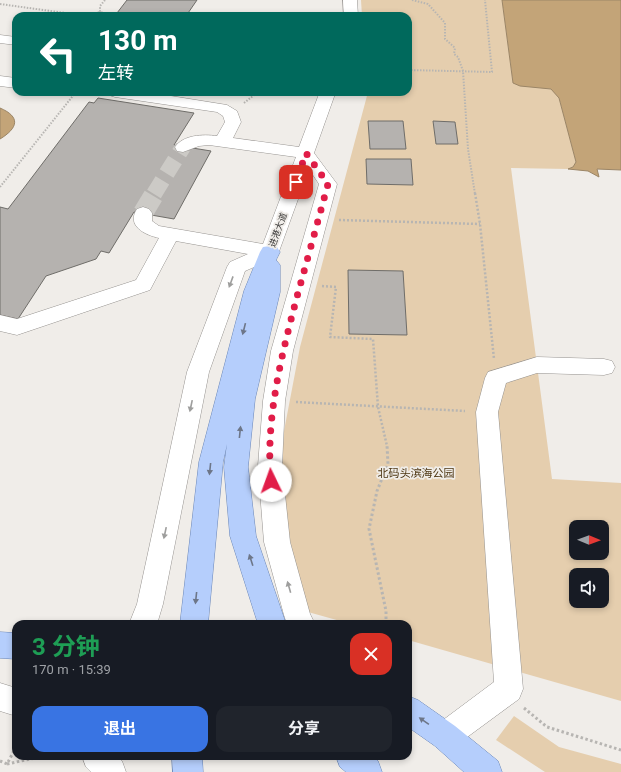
<!DOCTYPE html>
<html lang="zh">
<head>
<meta charset="utf-8">
<style>
	body { margin:0; font-family:Roboto,"Noto Sans SC",sans-serif; background:#20242c; color:#f1f3f6; height:100vh; display:flex; flex-direction:column; font-size:15px; white-space:nowrap }
	* { box-sizing:border-box; margin:0 }
	p { font-size:13px; color:#9ea1a6 }
	.icon { flex:none; width:22px; height:22px; fill:none; stroke:currentColor; stroke-width:2; stroke-linecap:round; stroke-linejoin:round }
	.map { position:relative; flex:1; overflow:hidden }
	.side { position:absolute; left:12px; top:620px; width:400px; height:140px; display:flex; flex-direction:column; background:#171b24; border-radius:12px; box-shadow:0 2px 6px #0003 }
	.side>* { flex:none }
	.banner { position:absolute; left:12px; top:12px; width:400px; height:84px; border-radius:12px; box-shadow:0 2px 6px #0003; background:#00695c; color:#fff; overflow:hidden }
	.needle { width:26px; rotate:91deg }
	.tools { position:absolute; left:569px; top:520px; display:grid; gap:8px }
	.tools a { display:grid; place-items:center; width:40px; height:40px; border-radius:8px; background:#171b24; box-shadow:0 2px 6px #0003; font-size:20px }
	.pin { position:absolute; display:grid; place-items:center; width:34px; height:34px; color:#fff; margin:-17px; border-radius:8px; box-shadow:0 2px 6px #0006 }
	.me { position:absolute; width:44px; margin:-22px; rotate:357deg; stroke-linejoin:round; filter:drop-shadow(0 0 3px #0008) }
	.turn { display:flex; align-items:center; gap:14px; height:84px; padding:0 20px; font-size:18px }
	.turn .icon { width:52px; height:52px; stroke-width:2.5 }
	.turn b { display:block; font-size:28px; line-height:34px }
	.round { display:grid; place-items:center; flex:none; width:42px; height:42px; border-radius:12px; background:#20242c }
	.overview { display:flex; align-items:center; justify-content:space-between; height:68px; padding:0 20px }
	h1 { font-size:24px; font-weight:700; line-height:30px; color:#1e9e55 }
	.action { display:flex; gap:8px; margin-top:auto; padding:8px 20px }
	.action a { flex:1; height:46px; border-radius:12px; background:#3974e3; color:#fff; font-size:16px; font-weight:700; line-height:46px; text-align:center }
	.action a+a { background:#20242c; color:#f1f3f6 }
	.map>svg:first-child { display:block }
	.green { fill:#e5ceae; fill-rule:evenodd }
	.water { fill:#c3a478; stroke:#9b8566 }
	.building { fill:#b5b2af; stroke:#6f6d69 }
	.lines { fill:none; stroke-linecap:round; stroke-linejoin:round }
	.minor-tunnel-far1 { stroke:#cccac6; stroke-width:16; stroke-dasharray:16 8; stroke-linecap:butt }
	.minor-tunnel { stroke:#cccac6; stroke-width:20; stroke-dasharray:20 10; stroke-linecap:butt }
	.minor-casing { stroke:#969390; stroke-width:1 }
	.major-casing { stroke:#6a86b7; stroke-width:1 }
	.path-far2 { stroke:#b7b5b2; stroke-width:2; stroke-dasharray:1.5 1.5; stroke-linecap:butt }
	.path-far1 { stroke:#b7b5b2; stroke-width:2.5; stroke-dasharray:2 2; stroke-linecap:butt }
	.path { stroke:#b7b5b2; stroke-width:3; stroke-dasharray:2.5 2.5; stroke-linecap:butt }
	.minor { fill:#fff; fill-rule:evenodd }
	.major { fill:#b5cefc; fill-rule:evenodd }
	.oneway { fill:#9e9e9d }
	.oneway2 { fill:#6d7688 }
	.route { stroke:#e11d48; stroke-width:7; stroke-dasharray:0 12.6 }
	.labels { text-anchor:middle; stroke-width:3.5; stroke-linejoin:round; paint-order:stroke }
	.far-street-label { font-size:9px; fill:#3d3c3b; stroke:#f0ede9 }
	.park-label { font-size:11px; fill:#4e3713; stroke:#f0ede9 }
</style>
</head>
<body>
<div class="map">
<svg width="621" height="772" viewBox="0 0 621 772">
	<rect width="100%" height="100%" fill="#f0ede9"/>
	<path class="green" d="M361,0H502L513,83L551,89L555,92L559,98L576,162L573,167L568,169L511,168L552,479L621,483V701L408,640V624H351L308,612L291,547L281,478L284,431L300,347L368,92H408V16H362ZM576,527H602V553H576ZM576,575H602V601H576Z
		M514,716L559,747L621,764V772H545L496,740Z"/>
	<path class="water" d="M502,0H621V170L597,169L599,177L588,171L568,169L573,167L576,162L559,98L551,89L520,86L513,83Z
		M0,108C21,117 18,128 0,139Z"/>
	<path class="building" d="M127,0H197L186,16H137L117,13Z
		M98,98L194,113L174,145L211,151L174,219L134,212L109,253L101,251L96,259L46,276L18,319L0,315V207L8,209L89,102L94,103Z
		M368,121H403L406,149H370Z
		M433,121L455,122L458,144H436Z
		M366,159H411L413,185L367,184Z
		M348,270L403,271L407,335L349,334Z"/>
	<g class="lines">
		<path class="minor-tunnel-far1" d="M154,194L183,147"/>
		<path class="minor-tunnel" d="M143,213L155,193"/>
		<g class="minor-casing">
			<path id="minor" d="M343,0H357L358,16H344Z
				M0,35L16,37V45L0,43Z
				M0,76L16,78V88L0,86Z
				M107,92H146L227,105L237,111L241,122L233,138L299,147L319,94L320,92H334L335,94L314,153L337,184L293,351L285,401L282,466L290,542L310,614L315,624H287L284,615L264,542L258,466L263,401L271,351L319,184L309,169L277,257L245,271L209,372L163,604L157,624H129L137,604L187,372L227,267L230,262L248,254L176,241L150,290L17,335L0,331V315L17,319L136,280L159,238C145,235 126,226 137,209L143,207L149,209L152,213V221L159,226L263,244L296,157L209,145L199,146L183,152L177,151L175,147C183,135 203,134 217,136L225,122L223,116L217,112L115,97L109,95Z
				M537,357L604,359L612,361L615,367L612,373L604,375L537,373L506,383L498,412L523,689L519,699L455,746L445,751L435,746L430,736L435,726L494,682L476,412L485,378L488,372Z
				M0,683L16,688V716L0,711Z
				M82,756H117L122,761L126,772H91L86,767Z"/>
		</g>
		<g class="major-casing">
			<path id="major" d="M270,246L277,247L280,252L276,260L280,265V292L255,399L248,467L256,536L286,624H258L230,536L224,467L227,444L223,462L208,624H180L199,462L244,291L260,252L263,247Z
				M0,632L16,633V659L0,658Z
				M408,696L418,700L455,726L498,761L502,772H464L435,746L408,727Z
				M172,756H202L203,772H173Z
				M336,756H372L378,761L382,772H346L340,767Z"/>
		</g>
		<path class="path-far2" d="M105,0L100,6V12L114,16
			M412,0L428,4L445,23V39L455,48L454,54L458,57L463,71L468,149L475,194
			M0,4L87,16L100,12
			M408,70L492,72L485,0
			M244,103L258,92
			M0,187L76,92"/>
		<path class="path-far1" d="M475,193L480,224L494,359
			M339,220L480,224
			M322,286L336,287L330,337L373,339L378,407L387,446
			M296,402L465,411"/>
		<path class="path" d="M386,624V611L369,529L377,491L388,464L387,445
			M524,708L547,727L621,750
			M0,761L7,764L16,747
			M7,764L44,756"/>
		<use href="#minor" class="minor"/>
		<use href="#major" class="major"/>
	</g>
	<defs><path id="oneway-solid" d="M-6-.8H1V-3.2L6.5 0L1 3.2V.8H-6Z"/></defs>
	<g class="oneway">
		<use href="#oneway-solid" transform="translate(231 282) rotate(110)"/>
		<use href="#oneway-solid" transform="translate(191 406) rotate(102)"/>
		<use href="#oneway-solid" transform="translate(165 533) rotate(102)"/>
		<use href="#oneway-solid" transform="translate(289 587) rotate(-106)"/>
	</g>
	<g class="oneway2">
		<use href="#oneway-solid" transform="translate(244 329) rotate(104)"/>
		<use href="#oneway-solid" transform="translate(240 432) rotate(-84)"/>
		<use href="#oneway-solid" transform="translate(210 469) rotate(96)"/>
		<use href="#oneway-solid" transform="translate(251 560) rotate(-108)"/>
		<use href="#oneway-solid" transform="translate(196 598) rotate(96)"/>
		<use href="#oneway-solid" transform="translate(424 721) rotate(-145)"/>
	</g>
	<g class="lines">
		<path class="route" d="M271,481C265,419 282,353 298,293C308,257 318,221 328,184L306,153L296,182"/>
	</g>
	<g class="labels">
		<g class="far-street-label">
			<text transform="translate(278 230) rotate(-70)" y="3">进港大道</text>
		</g>
		<g class="park-label">
			<text x="416" y="477">北码头滨海公园</text>
		</g>
	</g>
</svg>
<div class="tools">
<a><svg class="needle" viewBox="-14 -14 28 28"><path d="M0-13l5 13h-10z" fill="#e53935"/><path d="M0 13l5-13h-10z" fill="#9ea1a6"/></svg></a>
<a><svg class="icon" aria-label="sound" viewBox="0 0 24 24"><path d="M4 9h4l5-4v14l-5-4H4zM17 9q2 3 0 6"/></svg></a>
</div>
<div class="pin" style="left:296px;top:182px;background:#d93025"><svg class="icon" aria-label="arrive" viewBox="0 0 24 24"><path d="M6 21V4h12l-3 4 3 4H6"/></svg></div>
<svg class="me" style="left:271px;top:481px" viewBox="-20 -20 40 40"><circle r="19" fill="#fff"/><path d="M0-13L10 11 0 6-10 11z" fill="#e11d48"/></svg>
<div class="banner">
<div class="turn"><svg class="icon" aria-label="left" viewBox="0 0 24 24"><path d="M17 20v-9H6M10 6l-5 5 5 5"/></svg><div><b>130 m</b>左转</div></div>
</div>
<section class="side">
<div class="overview"><div><h1>3 分钟</h1><p>170 m · 15:39</p></div><a class="round" style="background:#d93025;color:#fff"><svg class="icon" aria-label="close" viewBox="0 0 24 24"><path d="M6 6l12 12M18 6L6 18"/></svg></a></div>
<div class="action"><a>退出</a><a>分享</a></div>
</section>
</div>
</body>
</html>
